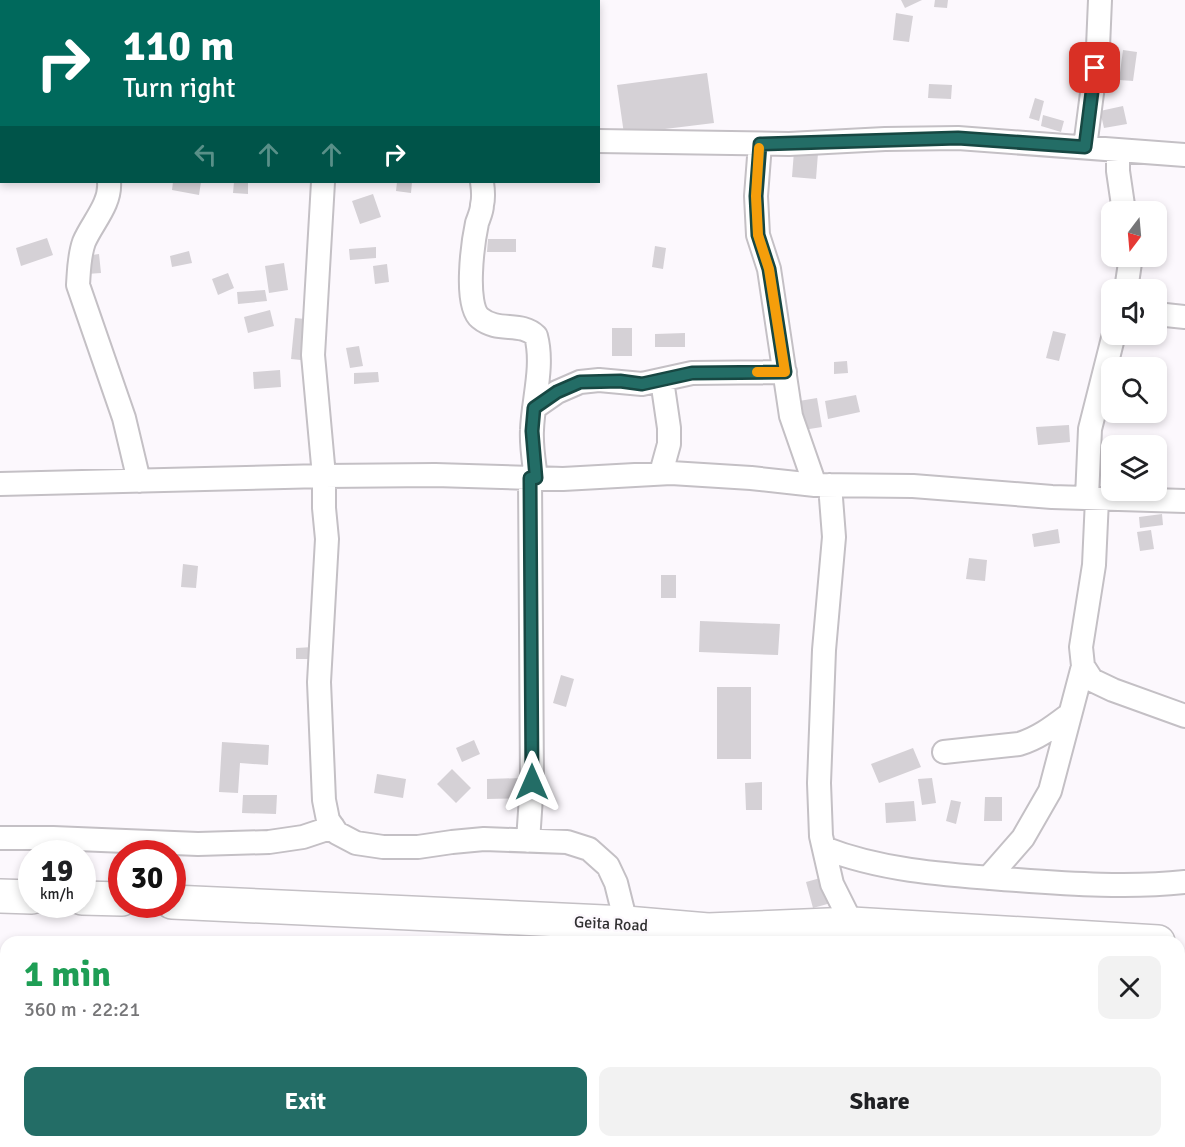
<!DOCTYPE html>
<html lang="en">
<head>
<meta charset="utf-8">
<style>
	body { margin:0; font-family:Signika,sans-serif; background:#f2f2f2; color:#202124; height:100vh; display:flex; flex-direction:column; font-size:22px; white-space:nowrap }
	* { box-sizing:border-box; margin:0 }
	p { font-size:20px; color:#757577 }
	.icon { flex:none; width:33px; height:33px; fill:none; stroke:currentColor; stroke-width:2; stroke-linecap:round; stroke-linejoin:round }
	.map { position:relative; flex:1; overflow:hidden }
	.sheet { position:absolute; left:0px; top:936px; width:1185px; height:212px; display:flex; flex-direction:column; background:#fff; border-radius:18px 18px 0 0; box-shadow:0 3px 9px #0003 }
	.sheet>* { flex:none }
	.top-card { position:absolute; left:0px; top:0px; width:600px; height:183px; box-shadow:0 3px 9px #0003; background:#00695c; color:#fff; overflow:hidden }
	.needle { width:39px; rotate:196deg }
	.fabs { position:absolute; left:1101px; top:201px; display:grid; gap:12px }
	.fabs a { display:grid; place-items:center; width:66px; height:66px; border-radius:12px; background:#fff; box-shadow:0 3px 9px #0003; font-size:30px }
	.speed { position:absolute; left:18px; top:840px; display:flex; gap:12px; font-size:30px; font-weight:700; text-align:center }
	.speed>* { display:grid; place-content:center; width:78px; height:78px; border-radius:50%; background:#fff; box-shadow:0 3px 9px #0003; line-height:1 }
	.speed small { font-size:15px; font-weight:400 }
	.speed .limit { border:9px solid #d22; background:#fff; color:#111 }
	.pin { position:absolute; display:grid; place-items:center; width:51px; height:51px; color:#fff; margin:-26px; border-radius:12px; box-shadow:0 3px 9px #0006 }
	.me { position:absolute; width:66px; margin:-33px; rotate:0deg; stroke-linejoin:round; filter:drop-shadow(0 0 4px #0008) }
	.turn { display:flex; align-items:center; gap:21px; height:126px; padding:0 24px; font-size:27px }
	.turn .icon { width:78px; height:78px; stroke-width:2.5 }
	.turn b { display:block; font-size:42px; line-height:51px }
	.lanes { display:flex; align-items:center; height:57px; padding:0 24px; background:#0003; justify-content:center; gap:30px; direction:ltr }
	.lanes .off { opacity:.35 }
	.round { display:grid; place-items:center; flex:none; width:63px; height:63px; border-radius:12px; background:#f2f2f2 }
	.headline { display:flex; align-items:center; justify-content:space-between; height:102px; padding:0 24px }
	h1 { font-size:36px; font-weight:800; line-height:45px; color:#1e9e55 }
	.action { display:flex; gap:12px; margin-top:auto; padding:12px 24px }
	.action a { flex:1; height:69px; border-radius:12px; background:#236d66; color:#fff; font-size:24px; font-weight:800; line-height:69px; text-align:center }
	.action a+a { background:#f2f2f2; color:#202124 }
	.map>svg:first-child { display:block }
	.building { fill:#d5d1d6 }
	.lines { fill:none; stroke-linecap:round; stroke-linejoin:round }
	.minor-casing { stroke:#c4c0c5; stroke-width:26 }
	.tertiary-casing { stroke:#c4c0c5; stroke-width:32 }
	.trunk-casing { stroke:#c4c0c5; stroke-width:36 }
	.minor { stroke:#fff; stroke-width:22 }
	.tertiary { stroke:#fff; stroke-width:28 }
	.trunk { stroke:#fff; stroke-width:33 }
	.route-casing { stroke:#174742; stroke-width:15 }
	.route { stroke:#236d66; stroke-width:10 }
	.slow { stroke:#f59e0b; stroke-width:10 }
	.labels { text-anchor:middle; stroke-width:5; stroke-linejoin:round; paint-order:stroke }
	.street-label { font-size:16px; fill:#302f31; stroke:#fcf8fd }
</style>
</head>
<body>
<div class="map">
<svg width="1185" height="1147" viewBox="0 0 1185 1147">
	<rect width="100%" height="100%" fill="#fcf8fd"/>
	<path class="building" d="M901,0H922L905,8Z
		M935,0H948L947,8L934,7Z
		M896,13L913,16L909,42L893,40Z
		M1123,50L1137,52L1133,81L1119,80Z
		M707,73L714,123L624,134L617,85Z
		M929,84L952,85L951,99L928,98Z
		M1035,98L1044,101L1039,121L1029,118Z
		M1123,106L1127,124L1104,128L1100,111Z
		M1043,115L1064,121L1061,132L1041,126Z
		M794,151L818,153L816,179L792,177Z
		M173,182H201L199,195L172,190Z
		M234,182H248V194L233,193Z
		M397,182H412L411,193L396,191Z
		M373,194L381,217L360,224L352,201Z
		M47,238L53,255L21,266L16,248Z
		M488,239H516V252H487Z
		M655,246L666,248L663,269L652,267Z
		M376,247V258L350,260L349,249Z
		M189,251L192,263L172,267L170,256Z
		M99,254L101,273L87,274L85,256Z
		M284,263L288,290L269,293L265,266Z
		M387,264L389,282L375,284L373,266Z
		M228,273L234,288L218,295L212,279Z
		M265,290L267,301L238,304L237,292Z
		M270,310L274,326L248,333L244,317Z
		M295,318L315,320L311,361L291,359Z
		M612,328H632V356H612Z
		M1053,331L1066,334L1059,361L1046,358Z
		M685,333V347H655V334Z
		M359,346L363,366L350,368L346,348Z
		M847,361L848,373L834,374V362Z
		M280,370L281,387L254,389L253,372Z
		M378,372L379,382L354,384V373Z
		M856,395L860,412L828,419L825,401Z
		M817,398L822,427L803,430L799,401Z
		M1069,425L1070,442L1038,445L1036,427Z
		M1162,514L1163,525L1140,528L1139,517Z
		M1058,529L1060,543L1034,547L1032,534Z
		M1151,530L1154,549L1140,551L1137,532Z
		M969,558L987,560L985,581L966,579Z
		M183,564L198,566L196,588L181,587Z
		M661,575H676V598H661Z
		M700,621L780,624L778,655L699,652Z
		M313,647L314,659H296V648Z
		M561,675L574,679L566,707L553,703Z
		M717,687H751V759H717Z
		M474,740L480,754L462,762L456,748Z
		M222,742L269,745L268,765L240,763L238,793L219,792Z
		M913,748L921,767L879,783L871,764Z
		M452,769L471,788L456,803L437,784Z
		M377,774L406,779L403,798L374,793Z
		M523,778L524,798L487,799V779Z
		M932,778L936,803L922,805L918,779Z
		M762,782V810H746L745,783Z
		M243,795H277L276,814L242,813Z
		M985,797H1002V821H984Z
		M951,800L961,802L956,824L946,821Z
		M914,801L916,821L886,823L885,803Z
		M824,877L831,903L813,908L806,882Z"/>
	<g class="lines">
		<g class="minor-casing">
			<path id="minor" d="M148,0L149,2
				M308,0V2
				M458,0L459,2
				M598,141L789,144L885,139L958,138L1185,155
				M760,144L756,196L758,235L769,269L791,416L815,485
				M1085,147L1098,47L1100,0
				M1118,150V171L1124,212
				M109,182C111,204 92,223 84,242C79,256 79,270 78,285L124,418L139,481
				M323,182L313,355L324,476V508L327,539L319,682L324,800L328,820L337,833L356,843L383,847H418L452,842L484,839L567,842L589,849L608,866L616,883L626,923
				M482,182C483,189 484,197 482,205C482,211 479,217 477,223C473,242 464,305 480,318C498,333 521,321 536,336C544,366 533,400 532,430C531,446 534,462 536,478
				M1126,290L1131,256
				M1156,314L1185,317
				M534,408L557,392L580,382L599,380L642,384L692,373L785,372
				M661,473L669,444V428L662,380
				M0,484L324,476L435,475L563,479L671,473L751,478L815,485L913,486L1052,497L1185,501
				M830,485L834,537L824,650L819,783L821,836L832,884L852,924
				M1087,498L1090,429L1114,334
				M1097,499L1094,565L1081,647L1083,666L1092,680L1113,690L1185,716
				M944,752L1019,744C1039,738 1054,726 1070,714
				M0,838H53L198,844L269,842L303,837L333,827
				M528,841L532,782L530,478
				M824,848C885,872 952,875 1017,880C1071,884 1131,888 1185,882
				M988,878L1023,838L1050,791L1083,666"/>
		</g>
		<g class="tertiary-casing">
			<path id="tertiary" d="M252,2L256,0
				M0,120L2,119"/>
		</g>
		<g class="trunk-casing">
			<path id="trunk" d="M0,896L32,897
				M82,898L122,899
				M172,902L626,923L708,930L852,924L1158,942"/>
		</g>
		<use href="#minor" class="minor"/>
		<use href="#tertiary" class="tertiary"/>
		<use href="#trunk" class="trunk"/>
	</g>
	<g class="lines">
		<g class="route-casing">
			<path id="route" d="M532,782L530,478H536L532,431L534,408L557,392L580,382L620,381L642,384L692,373L785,372L769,269L758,235L756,196L760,144L958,138L1085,147L1095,68"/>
		</g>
		<use href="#route" class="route"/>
		<path class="slow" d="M757,372H785L769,269L758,235L756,196L759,148"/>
	</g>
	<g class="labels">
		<g class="street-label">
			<text transform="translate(611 923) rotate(3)" y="6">Geita Road</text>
		</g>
	</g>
</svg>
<div class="fabs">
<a><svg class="needle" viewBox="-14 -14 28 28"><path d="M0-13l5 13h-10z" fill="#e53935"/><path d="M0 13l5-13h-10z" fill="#757577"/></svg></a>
<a><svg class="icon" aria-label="sound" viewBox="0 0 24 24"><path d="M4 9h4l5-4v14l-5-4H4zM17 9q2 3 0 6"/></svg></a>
<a><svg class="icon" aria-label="search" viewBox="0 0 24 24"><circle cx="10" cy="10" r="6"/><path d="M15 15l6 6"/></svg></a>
<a><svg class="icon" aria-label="layers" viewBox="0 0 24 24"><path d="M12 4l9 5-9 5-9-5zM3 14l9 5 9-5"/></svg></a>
</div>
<div class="speed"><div>19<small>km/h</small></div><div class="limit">30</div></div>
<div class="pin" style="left:1095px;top:68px;background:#d93025"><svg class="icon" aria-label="arrive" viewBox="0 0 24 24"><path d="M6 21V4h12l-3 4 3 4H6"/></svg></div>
<svg class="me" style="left:532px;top:782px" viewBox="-20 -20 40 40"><path d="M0-17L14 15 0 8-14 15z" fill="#236d66" stroke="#fff" stroke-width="4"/></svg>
<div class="top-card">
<div class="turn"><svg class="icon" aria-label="right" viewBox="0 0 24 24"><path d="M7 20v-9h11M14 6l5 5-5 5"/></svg><div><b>110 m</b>Turn right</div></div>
<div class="lanes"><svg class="icon off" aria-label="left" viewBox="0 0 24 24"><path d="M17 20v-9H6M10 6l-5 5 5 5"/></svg><svg class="icon off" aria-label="ahead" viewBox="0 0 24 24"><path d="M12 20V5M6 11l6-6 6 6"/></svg><svg class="icon off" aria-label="ahead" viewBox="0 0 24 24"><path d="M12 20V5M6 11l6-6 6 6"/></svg><svg class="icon" aria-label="right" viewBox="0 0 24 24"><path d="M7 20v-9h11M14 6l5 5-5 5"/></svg></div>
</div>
<section class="sheet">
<div class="headline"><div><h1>1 min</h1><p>360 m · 22:21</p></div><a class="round"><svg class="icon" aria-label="close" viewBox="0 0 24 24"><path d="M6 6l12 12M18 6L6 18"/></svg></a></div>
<div class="action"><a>Exit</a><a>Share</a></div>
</section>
</div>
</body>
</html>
